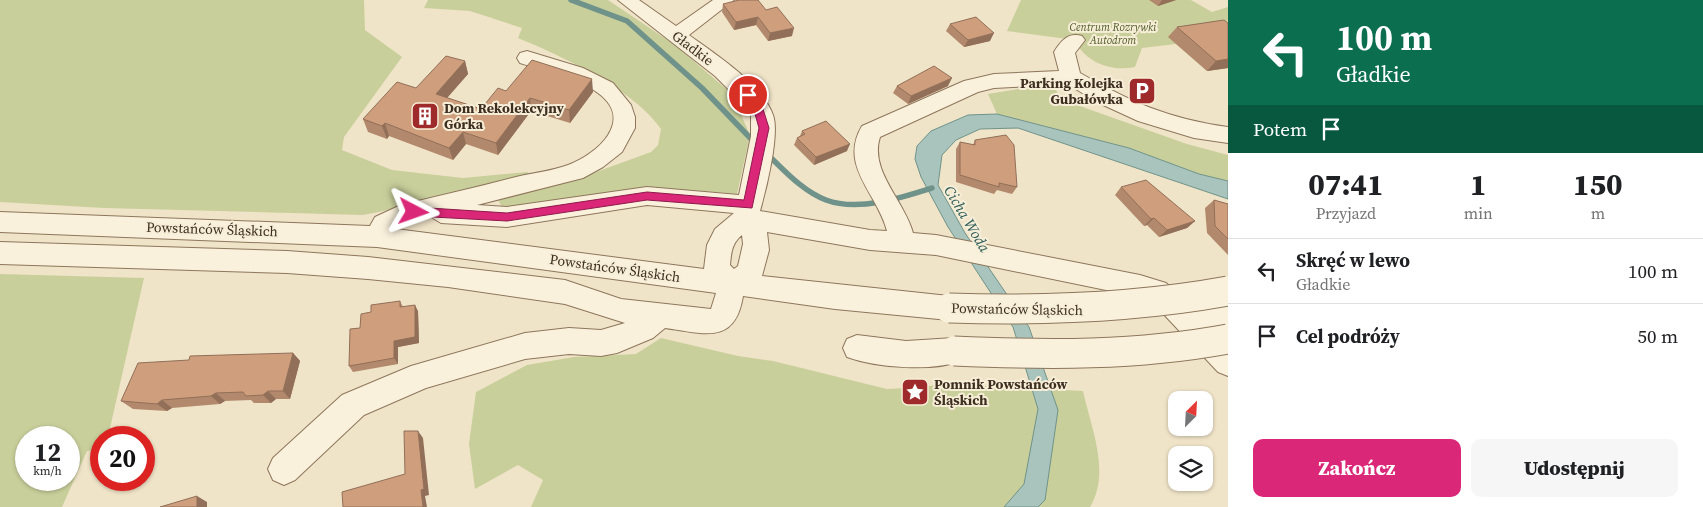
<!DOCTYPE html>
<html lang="pl">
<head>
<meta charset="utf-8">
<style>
	body { margin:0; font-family:"Source Serif 4",serif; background:#f6f6f6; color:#202124; height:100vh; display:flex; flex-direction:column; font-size:19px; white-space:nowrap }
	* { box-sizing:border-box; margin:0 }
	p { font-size:16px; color:#757577 }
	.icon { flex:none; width:28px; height:28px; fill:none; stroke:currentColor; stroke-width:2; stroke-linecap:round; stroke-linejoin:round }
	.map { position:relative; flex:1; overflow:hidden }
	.side { display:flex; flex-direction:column; background:#fff; width:475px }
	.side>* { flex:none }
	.hud { background:#0b6e4f; color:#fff; overflow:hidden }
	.needle { width:32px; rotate:24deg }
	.fabs { position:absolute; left:1168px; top:391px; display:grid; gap:10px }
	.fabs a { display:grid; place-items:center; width:45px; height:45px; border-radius:10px; background:#fff; box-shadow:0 1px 4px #0004; font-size:25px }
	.speed { position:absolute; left:15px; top:426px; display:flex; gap:10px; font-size:25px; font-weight:700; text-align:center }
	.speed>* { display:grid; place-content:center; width:65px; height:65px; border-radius:50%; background:#fff; box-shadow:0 1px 4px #0004; line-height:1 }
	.speed small { font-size:12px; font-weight:400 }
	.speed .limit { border:8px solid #d22; background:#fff; color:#111 }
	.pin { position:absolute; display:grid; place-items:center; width:42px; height:42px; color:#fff; margin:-21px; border:2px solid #fff; border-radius:50%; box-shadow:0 1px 5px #0007 }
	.me { position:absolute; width:55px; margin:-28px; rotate:94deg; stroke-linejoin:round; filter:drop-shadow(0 0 4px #0008) }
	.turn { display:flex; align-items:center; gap:18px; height:105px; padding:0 25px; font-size:22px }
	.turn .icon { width:65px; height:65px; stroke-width:2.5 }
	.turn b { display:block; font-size:35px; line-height:42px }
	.then { display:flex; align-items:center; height:48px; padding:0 25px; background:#0003; gap:10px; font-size:19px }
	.eta { display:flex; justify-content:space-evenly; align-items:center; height:85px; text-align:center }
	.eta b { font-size:30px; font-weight:800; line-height:35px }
	.action { display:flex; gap:10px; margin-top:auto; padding:10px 25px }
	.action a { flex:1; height:58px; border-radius:10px; background:#db2777; color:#fff; font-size:20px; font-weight:800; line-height:58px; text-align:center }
	.action a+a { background:#f6f6f6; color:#202124 }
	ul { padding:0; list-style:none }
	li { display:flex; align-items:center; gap:15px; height:65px; padding:0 25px; border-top:1px solid #e0e0e0 }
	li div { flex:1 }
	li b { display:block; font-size:19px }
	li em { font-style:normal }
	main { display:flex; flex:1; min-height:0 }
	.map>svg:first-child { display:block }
	.green { fill:#c9cf9b; fill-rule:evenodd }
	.water { fill:#a9c4bc; stroke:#6f938a }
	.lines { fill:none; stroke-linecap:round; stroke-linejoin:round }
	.stream { stroke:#6f938a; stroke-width:5.5 }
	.minor-casing { stroke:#8d765c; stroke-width:2 }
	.minor { fill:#faf1dc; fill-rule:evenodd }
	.minor-bridge-casing { stroke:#8d765c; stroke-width:31; stroke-linecap:butt }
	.minor-bridge { stroke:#faf1dc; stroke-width:29 }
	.wall { fill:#b2896c }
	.shaded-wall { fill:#916f58 }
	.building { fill:#cf9f7d; stroke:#916f58 }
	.route { fill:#db2777; stroke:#8e194d }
	.labels { text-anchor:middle; stroke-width:4; stroke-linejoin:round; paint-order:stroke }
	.far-park-label { font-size:11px; font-style:italic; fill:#4d5a26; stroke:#f7eed8 }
	.street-label { font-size:14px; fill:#3d2e20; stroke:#f7eed8 }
	.poi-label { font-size:14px; font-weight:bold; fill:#3d2e20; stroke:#f7eed8; text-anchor:start }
	.water-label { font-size:15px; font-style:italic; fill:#2f5d5a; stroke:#f7eed8 }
</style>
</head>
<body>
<main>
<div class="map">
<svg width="1228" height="507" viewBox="0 0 1228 507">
	<rect width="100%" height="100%" fill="#f0e4c8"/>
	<path class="green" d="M0,0H364L365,30L402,57L344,137L342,150L392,170L463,178L527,172L533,176L414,205L363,215L104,208L0,202Z
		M428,0H608L675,45L732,94L750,135L737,194L691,190L633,189L503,210L498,199L577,179L651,152L658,145L661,129C636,91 560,55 518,38L522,28L470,11L424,8Z
		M1021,0H1191L1212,12L1228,7V21L1205,27L1228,41V68L1207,71L1176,44L1142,48L1135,67C1112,72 1085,63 1075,40L1007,31Z
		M1053,83L1060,99L1187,144L1228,155V181L1199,174L1129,148L997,114L988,94Z
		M0,274L144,278L108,437L101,438V450L87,451L62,507H0ZM26,438H69V480H26Z
		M661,338L738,356L773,361L887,389L906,388L907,394L921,397V387L946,384L1083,391C1091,428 1111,472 1090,507H531L543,480L518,465L475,489L469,444L476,392L527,365L574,357L636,354Z"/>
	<path class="water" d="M997,114L1129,148L1199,174L1228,181V199L1018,128L980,129L956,140L942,155L938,185L965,233L1029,327L1058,410L1045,500L1038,507H1004L1024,484L1038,409L1013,327L948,227L921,177L915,159L917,146L931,131L968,115Z"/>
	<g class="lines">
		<path class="stream" d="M571,0L627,21L702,88L757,145
			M765,152C783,169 802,191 826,200C858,212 901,198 932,188"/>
		<g class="minor-casing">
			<path id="minor" d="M618,0H639L676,26L713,0H734L689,35C715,54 762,84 773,115C780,134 766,190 760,211L870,230L887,231C878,194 838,166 862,126L964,81L994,74L1059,71L1054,52C1061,41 1068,32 1082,36L1085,40L1075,53L1080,73C1131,102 1169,119 1228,127V143L1194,138L1138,121L1101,104L1067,84L994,88L978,92L880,137C869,171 904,200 913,233L936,235L1140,275L1166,283L1196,310L1228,304V328L1216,331L1228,343V376L1218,372L1156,306L1140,297L936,255L870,250L767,232L769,250L762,276L949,296L959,300L963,308L959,316L949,320L835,309L743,296C735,346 703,333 665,328L653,338L617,353L601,356L569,354L525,359L426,388L364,415L295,480L284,485L273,480L268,469L273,458L342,395L411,366L525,333L569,328L601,330L625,323L565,304L448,287L368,279L287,273L0,264V242L287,251L368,257L565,280L621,299L711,309L716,293L377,247L0,232V212L370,226L375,217L401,205C439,196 478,187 516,177C533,173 552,171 568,165C598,154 635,120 598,93C576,76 545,71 520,63L517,58L520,53L527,51L583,68L613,83L631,105L635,117V128L622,152L603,167L583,178L477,205L507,207L647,187L739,195L751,136V115L746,107L715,76ZM647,205L734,213L715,229L707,245L704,269L396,229L408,223L431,217L441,223L507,227ZM742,235L743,244L738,266L734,269L730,265C731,253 732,243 742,235Z
				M857,335L906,341L954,338L964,342L969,351L964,360C934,372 877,368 847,357L843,348L847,339Z"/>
		</g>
		<use href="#minor" class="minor"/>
		<g class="minor-bridge-casing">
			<path id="minor-bridge" d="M949,308C1043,311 1135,308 1228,291
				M954,351C1046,355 1137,356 1228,339"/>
		</g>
		<use href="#minor-bridge" class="minor-bridge"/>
	</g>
	<path class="wall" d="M1149,0H1176L1158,6Z
		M723,4L766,10L792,36L768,41L756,25L734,30L722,12Z
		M1228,23V68L1207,71L1168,37L1177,27Z
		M950,24L990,41L964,47L946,31Z
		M465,61L468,74L447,98L481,109L506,91L593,92L570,123L531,111L498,155L466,144L453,160L389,136L387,139L368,132L363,119L416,88Z
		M897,86H948L908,104L893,93Z
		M802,131L847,151L814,165L794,145L797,138L800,136Z
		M975,140L1017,187L1012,194L997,190L994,194L956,182V149L960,142L973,145Z
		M1121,187L1195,221L1187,228L1159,237L1147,225L1144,226L1115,195Z
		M1214,200L1228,204V255L1207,233L1205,208Z
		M400,301L403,307L418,311L419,343L398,347V364L353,372L349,366L360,328L371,312Z
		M293,353L300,361L290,399H276L271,403H254L251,400L225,401L220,404L172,408L167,411L133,409L121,401Z"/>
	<path class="shaded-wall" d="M1162,0H1176L1158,6Z
		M758,17L756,25L734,30L736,22Z
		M794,28L792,36L768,41L770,33Z
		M994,33L990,41L964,47L968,40Z
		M1228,59V68L1207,71L1216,61Z
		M465,61L468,74L439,107L436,94Z
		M952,78L948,86L908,104L911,96Z
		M592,79L593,92L570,123L569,110Z
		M530,98L531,111L498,155L496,143Z
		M385,123L389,136L387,139L382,126Z
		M463,132L466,144L453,160L449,148Z
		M850,144L847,151L814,165L816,157Z
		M1154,218L1147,225L1144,226L1151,219Z
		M1195,221L1187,228L1159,237L1167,230Z
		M415,305L418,311L419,343L398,347V364L394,358V341Z
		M293,353L300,361L290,399L283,391Z
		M268,391L276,399L271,403L263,395Z
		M216,393L225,401L220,404L211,396Z
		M162,400L172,408L167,411L157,404Z
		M418,431L423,438L429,495L425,496L427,507H423L421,490Z
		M197,496L207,502V507H197Z"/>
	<path class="building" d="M739,0H758L766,10L777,7L794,28L770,33L758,17L736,22L723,4Z
		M976,17L994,33L968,40L950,24Z
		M1224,20L1228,23V59L1216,61L1177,27Z
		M446,56L465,61L436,94L481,109L498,88L506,91L532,60L592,79L569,110L530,98L496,143L463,132L449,148L385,123L382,126L363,119L397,82L416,88Z
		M934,66L952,78L911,96L897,86Z
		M826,121L850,144L816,157L797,138L805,134L802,131Z
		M1006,135L1014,145L1017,187L999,183V187L960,175V142L975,145V140Z
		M1146,180L1195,221L1167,230L1154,218L1151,219L1121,187Z
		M1214,200L1228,204V239L1215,226Z
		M400,301V307L415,305V337L394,341V358L349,366L350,329L360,328L361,314L371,312V305Z
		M293,353L283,391H268L263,395L246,396L243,392L216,393L211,396L162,400L157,404L121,401L138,363L189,360L190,356Z
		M404,431H418L424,489L421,490L423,507H343L342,492L405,474Z
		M197,496V507H160Z"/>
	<path class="route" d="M748,92L762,106L769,128L752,208L647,200L507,221L414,216L409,212L414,207L507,213L647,192L744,200L759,128L753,107L743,95Z"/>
	<defs>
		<g id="parking-square" transform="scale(1.4375)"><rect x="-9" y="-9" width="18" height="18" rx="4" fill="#9e2a2b" stroke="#f7eed8"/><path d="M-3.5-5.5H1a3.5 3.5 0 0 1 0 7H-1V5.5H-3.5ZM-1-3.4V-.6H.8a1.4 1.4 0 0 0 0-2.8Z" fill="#fff"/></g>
		<g id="building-square" transform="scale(1.4375)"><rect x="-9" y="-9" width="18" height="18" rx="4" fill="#9e2a2b" stroke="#f7eed8"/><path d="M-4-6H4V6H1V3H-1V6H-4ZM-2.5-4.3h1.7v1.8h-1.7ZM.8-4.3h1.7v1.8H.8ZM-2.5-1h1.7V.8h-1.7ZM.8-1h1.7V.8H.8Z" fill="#fff"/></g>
		<g id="sight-square" transform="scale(1.4375)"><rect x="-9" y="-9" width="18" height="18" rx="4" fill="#9e2a2b" stroke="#f7eed8"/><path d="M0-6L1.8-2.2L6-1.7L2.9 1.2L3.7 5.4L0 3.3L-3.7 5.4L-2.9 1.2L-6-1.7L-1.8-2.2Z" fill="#fff"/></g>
	</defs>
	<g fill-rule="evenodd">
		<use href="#parking-square" x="1142" y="91"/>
		<use href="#building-square" x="425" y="116"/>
		<use href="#sight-square" x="915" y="392"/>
	</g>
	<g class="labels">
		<g class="far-park-label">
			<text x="1113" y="31">Centrum Rozrywki<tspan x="1113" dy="13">Autodrom</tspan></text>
		</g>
		<g class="street-label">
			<text transform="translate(693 48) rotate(37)" y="5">Gładkie</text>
			<text transform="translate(212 229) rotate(2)" y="5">Powstańców Śląskich</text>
			<text transform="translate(615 268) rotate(8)" y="5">Powstańców Śląskich</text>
			<text transform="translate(1017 309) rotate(1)" y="5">Powstańców Śląskich</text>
		</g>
		<g class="poi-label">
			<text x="1123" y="88" text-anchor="end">Parking Kolejka<tspan x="1123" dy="16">Gubałówka</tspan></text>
			<text x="444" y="113">Dom Rekolekcyjny<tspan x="444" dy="16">Górka</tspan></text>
			<text x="934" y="389">Pomnik Powstańców<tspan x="934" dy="16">Śląskich</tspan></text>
		</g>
		<g class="water-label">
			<text transform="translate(967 219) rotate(59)" y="5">Cicha Woda</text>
		</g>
	</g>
</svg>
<div class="fabs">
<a><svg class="needle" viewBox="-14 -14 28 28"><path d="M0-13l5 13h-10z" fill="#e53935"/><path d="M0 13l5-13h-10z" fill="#757577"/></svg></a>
<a><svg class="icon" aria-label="layers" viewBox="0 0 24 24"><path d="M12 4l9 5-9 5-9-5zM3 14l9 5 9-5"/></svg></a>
</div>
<div class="speed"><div>12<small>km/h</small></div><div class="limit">20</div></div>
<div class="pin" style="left:748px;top:95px;background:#d93025"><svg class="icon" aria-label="arrive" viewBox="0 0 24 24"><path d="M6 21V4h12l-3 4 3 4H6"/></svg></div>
<svg class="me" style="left:414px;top:212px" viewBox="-20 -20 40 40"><path d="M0-17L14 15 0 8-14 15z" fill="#db2777" stroke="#fff" stroke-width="4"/></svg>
</div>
<section class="side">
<div class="hud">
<div class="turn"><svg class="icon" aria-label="left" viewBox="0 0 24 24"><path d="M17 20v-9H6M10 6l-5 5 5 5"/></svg><div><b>100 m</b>Gładkie</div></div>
<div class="then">Potem<svg class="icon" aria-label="arrive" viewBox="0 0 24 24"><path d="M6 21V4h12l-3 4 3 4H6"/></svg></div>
</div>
<div class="eta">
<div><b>07:41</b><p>Przyjazd</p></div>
<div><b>1</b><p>min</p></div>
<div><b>150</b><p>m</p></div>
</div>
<ul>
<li><svg class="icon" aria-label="left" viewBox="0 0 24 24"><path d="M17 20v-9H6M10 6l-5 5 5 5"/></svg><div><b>Skręć w lewo</b><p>Gładkie</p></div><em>100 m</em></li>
<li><svg class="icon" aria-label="arrive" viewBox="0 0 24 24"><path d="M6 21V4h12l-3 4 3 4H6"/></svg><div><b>Cel podróży</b></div><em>50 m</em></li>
</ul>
<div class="action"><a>Zakończ</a><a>Udostępnij</a></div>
</section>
</main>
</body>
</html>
